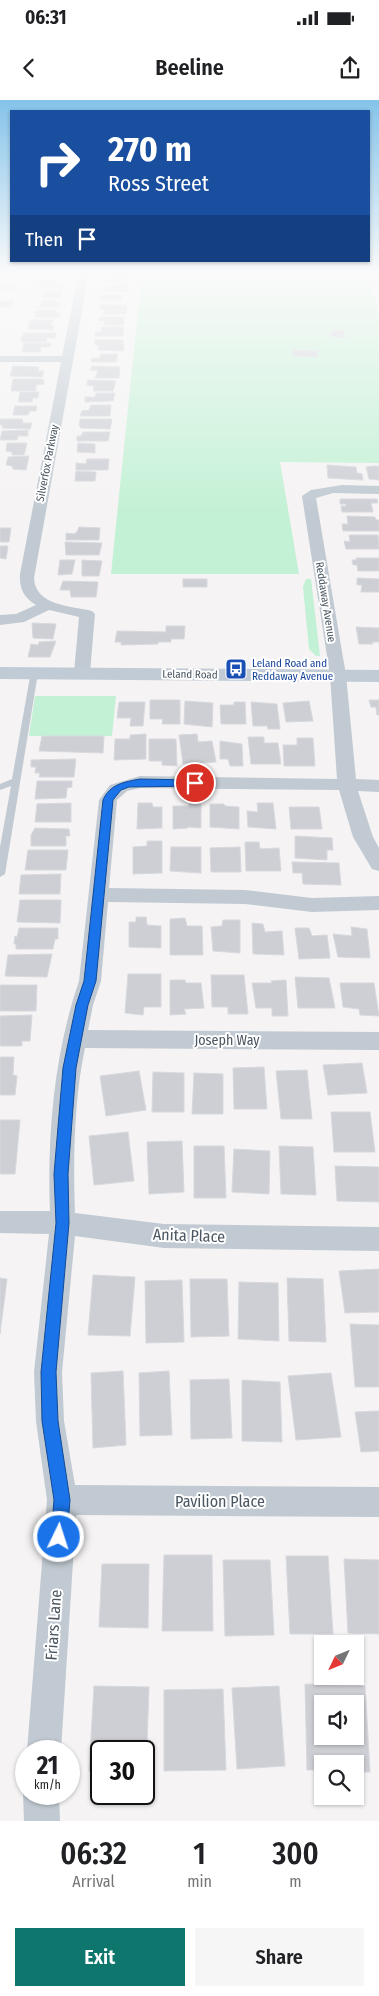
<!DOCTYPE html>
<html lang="en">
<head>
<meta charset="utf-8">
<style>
	body { margin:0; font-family:"Fira Sans Condensed",sans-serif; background:#f6f6f6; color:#202124; height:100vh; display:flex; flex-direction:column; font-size:19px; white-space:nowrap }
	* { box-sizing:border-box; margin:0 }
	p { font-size:16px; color:#757577 }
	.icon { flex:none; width:28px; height:28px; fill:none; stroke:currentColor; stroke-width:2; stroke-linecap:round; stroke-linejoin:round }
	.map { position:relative; height:1721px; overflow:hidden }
	.side { display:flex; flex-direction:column; background:#fff; flex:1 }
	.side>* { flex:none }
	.guide { position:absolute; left:10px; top:10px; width:360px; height:152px; border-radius:0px; box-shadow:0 1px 4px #0004; background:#1a4fa0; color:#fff; overflow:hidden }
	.needle { width:32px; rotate:227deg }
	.buttons { position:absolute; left:314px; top:1535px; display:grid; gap:10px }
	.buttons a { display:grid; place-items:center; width:50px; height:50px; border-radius:0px; background:#fff; box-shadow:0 1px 4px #0004; font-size:25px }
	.speed { position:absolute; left:15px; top:1640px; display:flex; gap:10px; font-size:25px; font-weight:700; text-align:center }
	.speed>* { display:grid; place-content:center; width:65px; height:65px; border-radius:50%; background:#fff; box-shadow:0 1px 4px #0004; line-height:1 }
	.speed small { font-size:12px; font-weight:400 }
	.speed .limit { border:2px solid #111; border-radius:8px; background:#fff; color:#111 }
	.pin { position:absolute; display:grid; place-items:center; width:42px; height:42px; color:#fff; margin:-21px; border:2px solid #fff; border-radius:50%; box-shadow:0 1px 5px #0007 }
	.me { position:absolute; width:55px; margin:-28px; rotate:4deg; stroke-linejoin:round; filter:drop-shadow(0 0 4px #0008) }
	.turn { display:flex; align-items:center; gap:18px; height:105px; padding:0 15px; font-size:22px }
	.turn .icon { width:65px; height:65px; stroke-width:2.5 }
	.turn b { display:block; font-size:35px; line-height:42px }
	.then { display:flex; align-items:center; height:48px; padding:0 15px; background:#0003; gap:10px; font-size:19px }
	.eta { display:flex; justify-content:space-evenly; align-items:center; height:85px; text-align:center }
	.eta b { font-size:30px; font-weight:600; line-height:35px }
	.primary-button { display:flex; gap:10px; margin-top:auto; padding:10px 15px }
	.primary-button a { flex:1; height:58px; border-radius:0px; background:#0f766e; color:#fff; font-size:20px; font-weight:600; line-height:58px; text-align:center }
	.primary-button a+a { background:#f6f6f6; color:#202124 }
	.status { display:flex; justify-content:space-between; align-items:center; height:35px; padding:0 25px; background:#fff; direction:ltr }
	.status svg { height:14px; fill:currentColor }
	header { display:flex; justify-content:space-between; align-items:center; height:65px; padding:0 15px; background:#fff; font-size:22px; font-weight:600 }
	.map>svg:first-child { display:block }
	.green { fill:#c3f1d5 }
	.building { fill:#cdcfd5; stroke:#d7d9de; fill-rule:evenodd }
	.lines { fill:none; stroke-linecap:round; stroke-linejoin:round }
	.lane { fill:#c1cad2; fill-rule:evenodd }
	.street { fill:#c1cad2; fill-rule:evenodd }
	.secondary { fill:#c1cbd6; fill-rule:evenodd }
	.route { fill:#1a73e8; stroke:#114b97 }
	.labels { text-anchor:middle; stroke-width:4; stroke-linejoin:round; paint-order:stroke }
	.far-street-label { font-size:11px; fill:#4a5661; stroke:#fff }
	.far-transit-label { font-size:11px; fill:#164399; stroke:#fff; text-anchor:start }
	.street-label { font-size:14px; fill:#4a5661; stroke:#fff }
	.near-street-label { font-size:16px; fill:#4a5661; stroke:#fff }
</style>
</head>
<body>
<div class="status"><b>06:31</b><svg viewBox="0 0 49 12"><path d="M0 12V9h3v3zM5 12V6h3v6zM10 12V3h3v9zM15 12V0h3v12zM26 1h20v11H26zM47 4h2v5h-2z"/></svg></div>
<header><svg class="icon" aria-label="back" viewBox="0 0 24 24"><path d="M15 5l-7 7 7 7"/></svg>Beeline<svg class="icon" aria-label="share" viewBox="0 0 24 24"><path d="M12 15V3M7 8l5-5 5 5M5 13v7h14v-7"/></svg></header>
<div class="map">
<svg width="379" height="1721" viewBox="0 0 379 1721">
	<rect width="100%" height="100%" fill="#f5f3f3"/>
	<path class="green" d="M142,172H327L354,178L369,179L379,213V363L280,362L299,474H111Z
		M306,479H311L320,556H316L309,549L303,487Z
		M35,596H116L112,636H29Z"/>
	<path class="building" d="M46,172H65V176H69L66,179H43Z
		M106,175H128V183L107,182Z
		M40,180H57L56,184H62V188H38Z
		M0,185H16L17,186L11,190H0Z
		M109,185H128L127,192L104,191V187H108Z
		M44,191H62L59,198H42Z
		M104,194L122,195V200H101V196Z
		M42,200H55V203H60L59,207H36L40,206Z
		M0,201H14L11,207H0Z
		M100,205H127L126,214H104V209H100Z
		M36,210H56V213H61L58,218L35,217Z
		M100,217H124L123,225H104L105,221H99Z
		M30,220H53L51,225L54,226L53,230L28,229Z
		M101,227H124L123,236H95V232H101Z
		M332,230H343L346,237H333L329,234L333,232Z
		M23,233H56L55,238H47L46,242H21Z
		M95,240H123L124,251L98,250L99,245H95Z
		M24,243H51L50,247H41L40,252H22Z
		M293,250L318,251L317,257L292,256Z
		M101,254H118L116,262H91L92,258H99Z
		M13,266L39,267L38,271H44L42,277L10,276Z
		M92,266L120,267L119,278H95L98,271L90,270Z
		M13,279H43L44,284L36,285V291H11Z
		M87,280L116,281L113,291H93L94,286L87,285Z
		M20,292H39L38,298H33L32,302H18Z
		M96,293H115L113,301L85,302V297H95Z
		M91,305H111L110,316H80L82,311L89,310Z
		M15,306H37L36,311H30L28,315H13Z
		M0,319H22L23,323H32L30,329L2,328L3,325H0Z
		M80,319H112L110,329L81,328L79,325Z
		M28,330V336H18L17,340H0L2,331Z
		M83,332H110L108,341H77V336H81Z
		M7,343H27L24,355H12V352L6,351Z
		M78,343L95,344V353L77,352Z
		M29,356L26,370L13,369L12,366L6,365L8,357Z
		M87,359H109L108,370H76V363L86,364Z
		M327,365L356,367L357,373L362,374L363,380L328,378Z
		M373,366H379V380L369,379L366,367Z
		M76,371L96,372L95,381H75Z
		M340,399H377L378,403H371L373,412H342L341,406H346V404H340Z
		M347,416L375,417L376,420H379V431H343L342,424H348Z
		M79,427L100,428L99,440H66V433L74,434L77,432Z
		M0,428H11L9,442H0Z
		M349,435H378L379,449H346L344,441L350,442Z
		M65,442L102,443L99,455H66Z
		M0,446H8L6,459L0,458Z
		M356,458H379V471H358L357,465H353L352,460H357Z
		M60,460H75L72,474L58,475Z
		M82,460L102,461L99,476H82Z
		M357,478L379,479V492H361L362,485H357Z
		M183,479H207V487H183Z
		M63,481L98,482L96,497H71L70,490H60Z
		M32,523L56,524L53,539L33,538Z
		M166,526H185L184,539H171V542H158V544L121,545V542H115L117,531L166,532Z
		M356,527L379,528V542H372L373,544H359Z
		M56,541L50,557H28L31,544L38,545L39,542Z
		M150,600H180V624H162L163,619H150Z
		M369,600H379V615H377L376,607H371Z
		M185,601L213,603L212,627L184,624Z
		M309,601L313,621L286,622L283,603Z
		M119,602H145L143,626H130L131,618H117Z
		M234,602H245L246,624H221L220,605H234Z
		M251,602L277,604L280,629H268L267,626H253Z
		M146,634V659L114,660L115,639H130V635Z
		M197,634L198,642L212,641L216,662L183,664L179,635Z
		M42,636H104L103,653L39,651Z
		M248,637H264V643H278L281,664H251Z
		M297,638H313L315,666H284L283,645H297Z
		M149,639H176L177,666L162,665V661H149Z
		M220,641L242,644L243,666H230L228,659H220Z
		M76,659L74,677H39L40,673H35L36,667H31V660Z
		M37,681H72V687L67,688L66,698L35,699Z
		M71,703V722H35L37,704Z
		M138,703H152L153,707H162V728L137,729Z
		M189,703L201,704V728L187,727L188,728L173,729V706H189Z
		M257,703H273L276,729L248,727L247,711L258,712Z
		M210,704H224L225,706L239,707V729L210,727Z
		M289,707H319L322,729H291Z
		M35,728L69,729L70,736H66V746H31V735Z
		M295,736L332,738L333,750H327V760L295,758Z
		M147,741H162V773L133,774V747L147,746Z
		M245,742H259L260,749L279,748L281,771H246Z
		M171,747H201V773L170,771Z
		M240,747L241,772H211L210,748Z
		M28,750H68L66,770H25Z
		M292,762L339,763L341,785L303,784L302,773H293Z
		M61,774L60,794H19L21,775Z
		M20,800H61L60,823L17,822Z
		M136,817H146L147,825L161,826V848L129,847V822H136Z
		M185,818L187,826H202L203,855H170V819Z
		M223,820H240V853L213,851L211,827L222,826Z
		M252,823L263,824L265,832L282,831L284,855L253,854Z
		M351,827L367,829L370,858L338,857L333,834L352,836Z
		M19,828H58V839H55L53,849H16V844H14L15,836L17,837Z
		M295,828H309L312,836L327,835L330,858L299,859Z
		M52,854L47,877L5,876L8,855Z
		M128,874H161V907H144L143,915L125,913Z
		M211,875H244L248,914H228V907H212Z
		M295,877L329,878L335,908H298Z
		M170,880H185L186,883H201L204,908L184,909L186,914L170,915Z
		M286,880L288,916H272V908H256L252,883H272L271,881Z
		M340,883H374L379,916L360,915L359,909L343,907Z
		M0,885H37L36,911H0Z
		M32,915L30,941H22V946H0V916Z
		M0,957H14L13,975L17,976L15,995H0Z
		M362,963L367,993L328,995L323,965Z
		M264,967L267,1009H234L233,968Z
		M307,970L312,1019H281L276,971Z
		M139,971L146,1010L106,1016L100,976Z
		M153,972L184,973V1012H152Z
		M194,973L223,974V1014H192Z
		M331,1012H370L375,1052H334Z
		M0,1020H20L15,1074H0Z
		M128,1032L134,1081L94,1085L89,1036Z
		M182,1041L184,1092L149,1094L147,1042Z
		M194,1046H224L226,1098H194Z
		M279,1046L313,1047L316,1095L281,1094Z
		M234,1049L270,1051L269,1094L232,1092Z
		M335,1066L379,1067V1102L337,1101Z
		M379,1169V1212L345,1213L339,1171Z
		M93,1175L135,1177L130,1236L88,1235Z
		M0,1178L7,1179L0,1234Z
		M287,1178L323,1179L326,1242L289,1241Z
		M190,1179H227L229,1236L191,1237Z
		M182,1180L184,1242L146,1243L145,1181Z
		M239,1182L278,1183L279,1241L238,1239Z
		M350,1224L379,1225V1287H355Z
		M123,1271L126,1345L93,1348L91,1273Z
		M169,1271L172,1335L140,1336L139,1273Z
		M331,1273L341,1337L296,1340L288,1276Z
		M229,1279L232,1338L191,1339L190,1280Z
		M242,1280L280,1282L282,1342L242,1341Z
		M379,1311V1351L361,1352L355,1312Z
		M164,1455H212L213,1531H162Z
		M286,1456H328L333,1534H290Z
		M344,1459L379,1460V1534L348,1533Z
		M223,1460H270L274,1535L225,1536Z
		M102,1464H149L148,1528L99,1527Z
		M305,1584L365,1586L370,1672H355V1664H322V1670H307ZM322,1604H355V1636H322Z
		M94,1586L149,1587L146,1672H144V1651H101V1672L89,1671Z
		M279,1586L285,1666L237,1669L232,1588Z
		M223,1589L226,1670L164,1671V1590Z"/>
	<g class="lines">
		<path class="lane" d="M31,571H34L38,573L5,774L0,777V747L11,686L0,690V684L12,679Z"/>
		<path class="street" d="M79,172H89L34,478C35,506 72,506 92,511L95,514L90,573L88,576H76L74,573L79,517L49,510L24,522L0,525V515L16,514L36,505C24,498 19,488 20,474L61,262H0V256H62Z
			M336,172H379V178L341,175Z
			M342,385L379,386V394L333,393L316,398L346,575L356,679L379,680V692L358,691L373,737L379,748V771L372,769L353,737L339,690L140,688L127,691L117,700L109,788L245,790L312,798L379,796V810L312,812L245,804L108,802L101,881L93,905L88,930L379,932V950L85,948C74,1000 73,1060 75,1113L164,1124L379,1127V1151L164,1148L75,1136L62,1272L64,1321L75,1385L379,1387V1417L76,1415L61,1651H27L47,1400L36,1321L34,1272L49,1134L0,1133V1111H50C47,1035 54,954 79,881L99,700L110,685L140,676L337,679L330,575L302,396L311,390Z
			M26,1687V1694H59L60,1721H24L23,1694Z"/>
		<path class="secondary" d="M0,567L379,570V582L0,579Z"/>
	</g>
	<linearGradient id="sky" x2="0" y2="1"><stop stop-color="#85c3ea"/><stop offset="0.42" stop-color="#fafafa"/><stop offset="1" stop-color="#fafafa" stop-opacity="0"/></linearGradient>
	<rect width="379" height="413" fill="url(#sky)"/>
	<path class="route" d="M140,679L195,680L200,683L195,686L129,687L121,690L113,700L96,881L88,905L76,968L68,1074L69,1123L56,1272L58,1321L70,1400L67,1437L65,1443L59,1445L53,1443L51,1437L54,1400L42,1321L41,1272L56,1123L54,1074L63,968L76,905L84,881L103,700C110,684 124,682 140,679Z"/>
	<defs>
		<g id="bus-square" transform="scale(1.125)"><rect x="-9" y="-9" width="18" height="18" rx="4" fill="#1a4fb4" stroke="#fff"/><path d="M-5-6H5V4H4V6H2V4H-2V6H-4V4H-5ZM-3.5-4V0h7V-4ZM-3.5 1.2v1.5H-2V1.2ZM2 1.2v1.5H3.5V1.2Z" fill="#fff"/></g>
	</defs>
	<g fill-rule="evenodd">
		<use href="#bus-square" x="236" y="569"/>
	</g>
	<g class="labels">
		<g class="far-street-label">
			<text transform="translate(47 363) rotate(-79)" y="4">Silverfox Parkway</text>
			<text transform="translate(326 502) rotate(81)" y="4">Reddaway Avenue</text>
			<text transform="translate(190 574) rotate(1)" y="4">Leland Road</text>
		</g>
		<g class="far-transit-label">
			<text x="252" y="567">Leland Road and<tspan x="252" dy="13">Reddaway Avenue</tspan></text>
		</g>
		<g class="street-label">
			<text x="227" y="945">Joseph Way</text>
		</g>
		<g class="near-street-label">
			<text transform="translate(189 1135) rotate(2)" y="6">Anita Place</text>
			<text x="220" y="1407">Pavilion Place</text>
			<text transform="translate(53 1525) rotate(-86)" y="6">Friars Lane</text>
		</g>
	</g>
</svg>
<div class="buttons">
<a><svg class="needle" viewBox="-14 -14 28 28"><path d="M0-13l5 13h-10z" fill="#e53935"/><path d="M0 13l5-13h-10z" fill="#757577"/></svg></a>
<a><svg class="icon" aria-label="sound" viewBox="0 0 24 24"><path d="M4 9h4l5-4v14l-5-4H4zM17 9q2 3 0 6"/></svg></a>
<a><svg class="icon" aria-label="search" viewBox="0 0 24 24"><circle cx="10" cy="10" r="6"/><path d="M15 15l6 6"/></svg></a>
</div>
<div class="speed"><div>21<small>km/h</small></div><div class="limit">30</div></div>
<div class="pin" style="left:195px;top:683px;background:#d93025"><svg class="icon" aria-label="arrive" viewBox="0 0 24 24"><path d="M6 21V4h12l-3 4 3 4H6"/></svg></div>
<svg class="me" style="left:59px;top:1437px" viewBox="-20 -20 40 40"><circle r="17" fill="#1a73e8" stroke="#fff" stroke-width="3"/><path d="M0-11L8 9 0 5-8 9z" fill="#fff"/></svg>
<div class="guide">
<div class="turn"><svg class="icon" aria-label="right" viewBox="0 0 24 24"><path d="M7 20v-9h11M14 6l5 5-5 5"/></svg><div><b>270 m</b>Ross Street</div></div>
<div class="then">Then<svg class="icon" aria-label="arrive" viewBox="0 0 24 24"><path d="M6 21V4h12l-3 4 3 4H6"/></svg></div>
</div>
</div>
<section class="side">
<div class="eta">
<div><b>06:32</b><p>Arrival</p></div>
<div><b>1</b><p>min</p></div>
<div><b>300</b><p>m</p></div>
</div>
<div class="primary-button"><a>Exit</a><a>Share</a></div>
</section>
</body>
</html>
